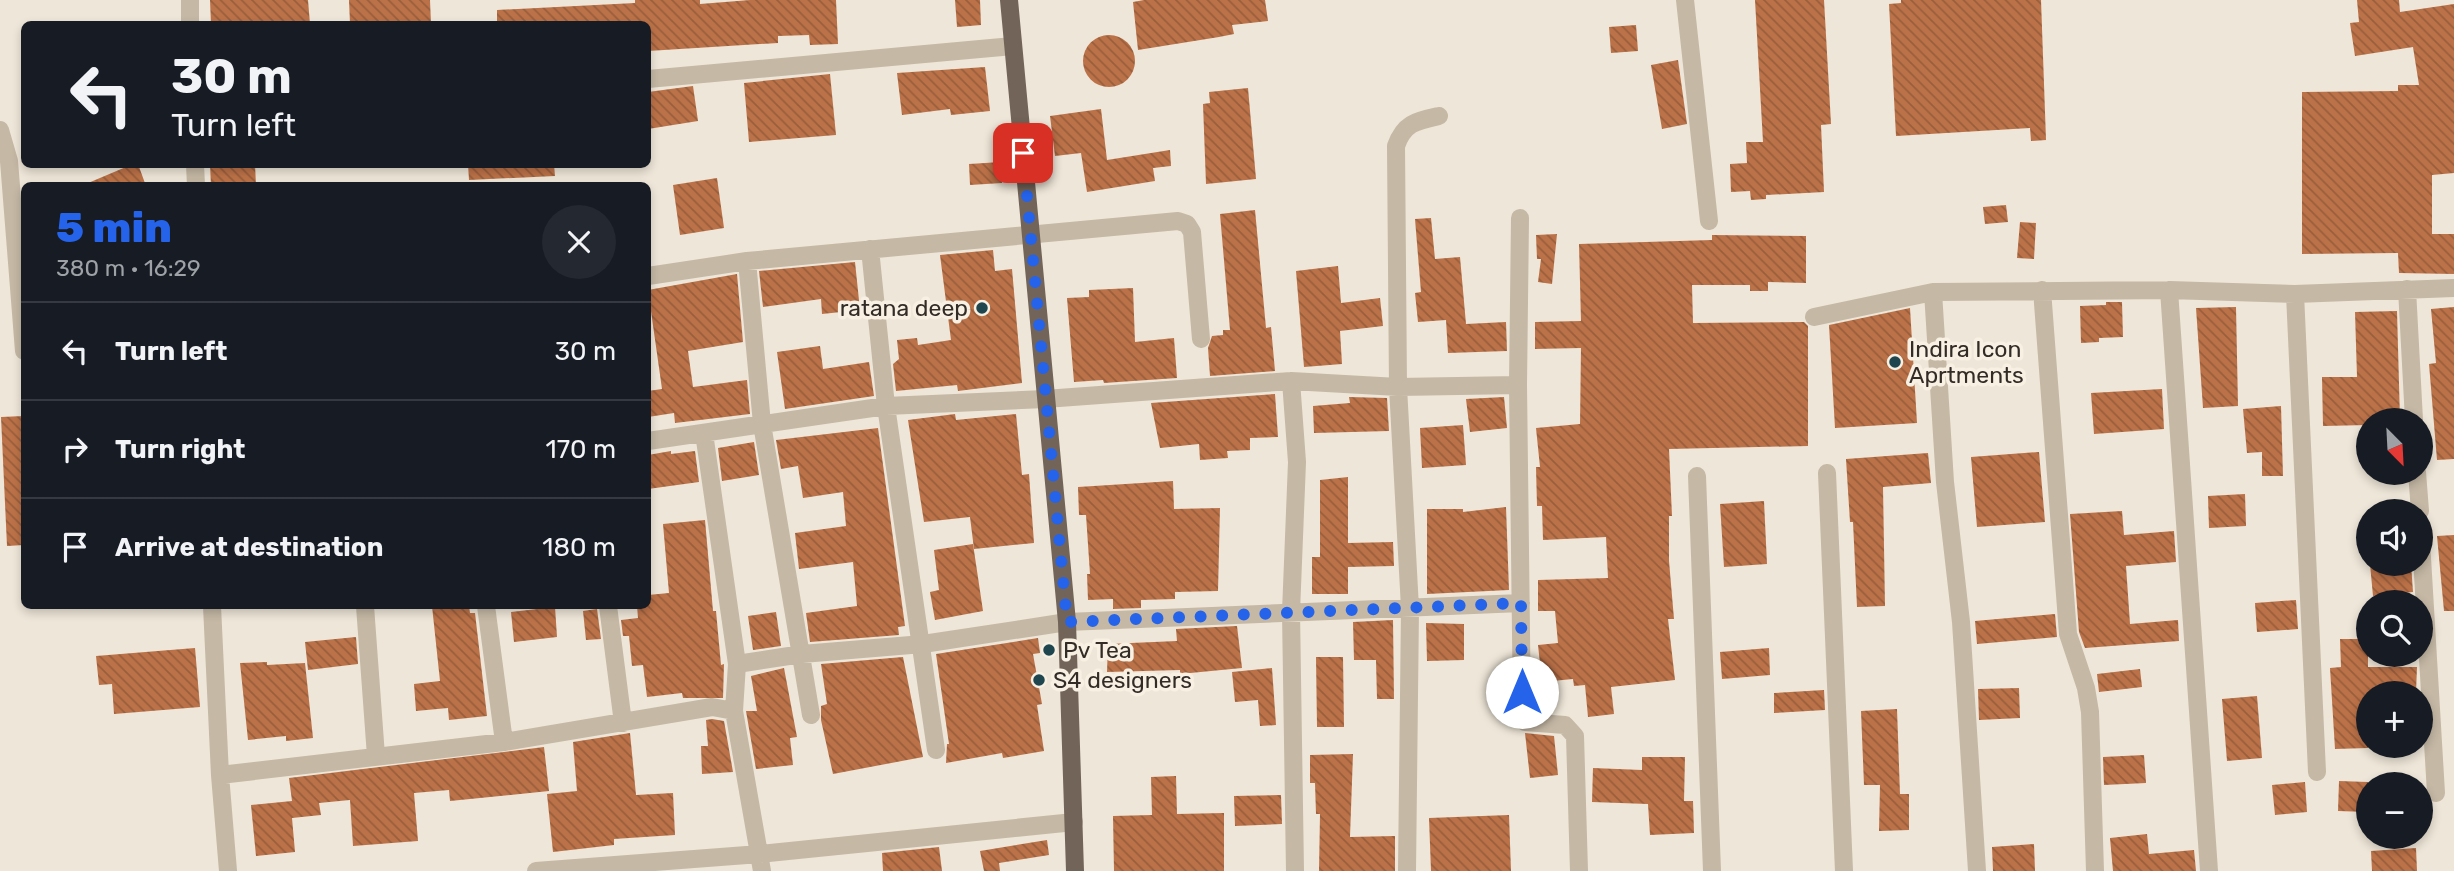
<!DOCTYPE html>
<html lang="en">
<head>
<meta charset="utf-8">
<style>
	body { margin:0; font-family:Rubik,sans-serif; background:#242831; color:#f1f3f6; height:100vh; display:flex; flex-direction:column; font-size:26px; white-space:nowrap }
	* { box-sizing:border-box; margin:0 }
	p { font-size:23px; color:#9ea1a6 }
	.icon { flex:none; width:38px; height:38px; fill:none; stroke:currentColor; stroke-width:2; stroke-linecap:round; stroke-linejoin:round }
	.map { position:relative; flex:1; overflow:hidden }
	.details { position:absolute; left:21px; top:182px; width:630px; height:427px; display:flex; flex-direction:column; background:#171b24; border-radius:10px; box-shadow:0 4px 10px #0003 }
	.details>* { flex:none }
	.guide { position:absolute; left:21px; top:21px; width:630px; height:147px; border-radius:10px; box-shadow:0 4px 10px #0003; background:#171b24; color:#f1f3f6; overflow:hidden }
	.needle { width:46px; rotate:156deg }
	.fabs { position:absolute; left:2356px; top:408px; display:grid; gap:14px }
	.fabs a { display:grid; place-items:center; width:77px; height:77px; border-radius:50%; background:#171b24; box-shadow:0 4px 10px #0003; font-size:35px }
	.pin { position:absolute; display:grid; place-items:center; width:60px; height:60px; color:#fff; margin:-30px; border-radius:14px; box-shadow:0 4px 10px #0006 }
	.me { position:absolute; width:77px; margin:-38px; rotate:0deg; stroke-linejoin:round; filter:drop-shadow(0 0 5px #0008) }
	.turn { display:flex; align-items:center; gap:24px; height:147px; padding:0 35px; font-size:32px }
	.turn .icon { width:91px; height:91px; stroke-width:2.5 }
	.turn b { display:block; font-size:49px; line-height:60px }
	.round { display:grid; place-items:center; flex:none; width:74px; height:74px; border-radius:37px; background:#242831 }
	.headline { display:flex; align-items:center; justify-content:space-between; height:119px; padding:0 35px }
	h1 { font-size:42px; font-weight:800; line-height:52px; color:#2563eb }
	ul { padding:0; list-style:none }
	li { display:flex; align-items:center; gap:21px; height:98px; padding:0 35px; border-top:2px solid #363941 }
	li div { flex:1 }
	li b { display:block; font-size:26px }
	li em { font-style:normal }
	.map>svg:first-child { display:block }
	.building { fill:url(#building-back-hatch) }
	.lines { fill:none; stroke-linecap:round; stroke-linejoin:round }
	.minor { stroke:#c5b8a5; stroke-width:18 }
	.major { stroke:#726458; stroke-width:18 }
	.route { stroke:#2563eb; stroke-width:12; stroke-dasharray:0 21.6 }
	.poi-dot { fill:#1f464f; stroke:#f7f0e3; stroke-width:2.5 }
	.labels { text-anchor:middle; stroke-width:7; stroke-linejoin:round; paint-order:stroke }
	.poi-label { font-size:23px; fill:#322b26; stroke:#f7f0e3; text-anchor:start }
</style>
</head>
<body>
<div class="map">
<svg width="2454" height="871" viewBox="0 0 2454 871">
	<defs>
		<pattern id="building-back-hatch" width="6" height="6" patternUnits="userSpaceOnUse" patternTransform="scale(1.75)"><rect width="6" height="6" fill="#bc7248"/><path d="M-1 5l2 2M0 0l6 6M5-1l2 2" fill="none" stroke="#995e3c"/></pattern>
	</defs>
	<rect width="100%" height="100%" fill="#eee6d8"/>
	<path class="building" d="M210,0H308L310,24H211Z
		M349,0H430L431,24H350Z
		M635,0H700V4L750,0H836L838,44L810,45L809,35L778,36V43L648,51V24H497V10L635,3Z
		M955,0H980L981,25L957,27Z
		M1144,0H1265L1268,21L1232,25L1234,34L1219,37L1138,50L1133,2Z
		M1755,0H1824L1831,124L1821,125L1824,192L1766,195V199L1751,200L1750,191L1731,192L1730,164L1747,163L1746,142H1763Z
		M1901,0H2041L2046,140L2031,141L2030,128L1896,136L1889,4L1901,3Z
		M2357,0H2399L2400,12L2454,4V173L2432,175V234H2454V274L2399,273L2398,253L2302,254V92L2398,91V85H2419L2413,47L2355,56L2350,23L2359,22Z
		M1636,25L1638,51L1611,53L1609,27Z
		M1083 61a26 26 0 1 1 52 0a26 26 0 1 1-52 0Z
		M1678,60L1687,124L1662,129L1651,65Z
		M985,67L990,111L951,115L950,109L902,115L897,73Z
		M830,74L836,135L749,142L744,83Z
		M693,86L698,121L648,129V92Z
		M1248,88L1256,179L1206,184L1203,104L1210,103L1209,92Z
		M1101,109L1107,160L1170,150L1171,166L1153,168L1155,181L1087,192L1081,153L1055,156L1050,116Z
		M1001,162L1002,183L970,185L969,164Z
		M133,164H138L146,186H81Z
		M210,164H255L256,186H211Z
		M468,164H554L555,176L469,180Z
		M717,178L724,228L680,235L673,185Z
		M2006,205L2008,222L1985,224L1983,207Z
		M1255,210L1266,328L1271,327L1275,371L1210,376L1208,348L1212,336L1223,335V330H1230L1220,214Z
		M1431,218L1435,259L1460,257L1466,324L1506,322L1507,351L1448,353L1446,320L1418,322L1415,293L1421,292L1415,219Z
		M2020,222L2036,223L2034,259L2017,258Z
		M1557,234L1552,284L1538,282L1541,259H1537L1536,235Z
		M1712,235L1806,236V283L1768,282V291H1750V285H1692L1693,323L1804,322L1808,326V446L1669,449L1672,516H1669V561L1674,619H1668L1675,680L1611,687L1614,714L1588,717L1585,685L1574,686L1573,679L1542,682L1538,645L1558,643L1555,611H1538V580L1608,578L1606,537L1543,540L1542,506H1537L1536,467H1540L1536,428L1580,424L1581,348L1535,349V322L1581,321L1579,244L1712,240Z
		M993,250L995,271L1012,269L1022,383L958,391L957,385L896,391L893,364L899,359L897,340L917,338L918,345L951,340L940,255Z
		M855,262L860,310L822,314L821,299L763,307L759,271Z
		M1338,266L1341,303L1380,298L1383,326L1340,331L1342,364L1304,367L1296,271Z
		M737,274L743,342L688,351L693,387L747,380L750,414L675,423L674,413L648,417V391L662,389L648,290Z
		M1133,288L1135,342L1174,338L1177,378L1104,383L1103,380L1074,382L1067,298L1089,297V290Z
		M2106,302H2122L2123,337L2099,338V342L2081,343L2080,306L2106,305Z
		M2236,307L2238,406L2203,408L2196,308Z
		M2454,307V459L2437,460L2429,364L2436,363L2431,309Z
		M1910,308L1917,423L1835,428L1829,325Z
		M2397,311L2400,420H2368V425L2323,426L2322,377H2357L2355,312Z
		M820,346L823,369L869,362L874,396L785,409L777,352Z
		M2162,389L2164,429L2094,434L2091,393Z
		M1275,394L1278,437L1250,438V450L1227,451L1228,458L1200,460L1199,444L1160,448L1151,403Z
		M1349,397L1387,398L1389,431L1314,433L1313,406L1350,403Z
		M1504,397L1507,428L1470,432L1466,399Z
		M2281,406L2283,476H2262V452L2247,453L2243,409Z
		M955,414L956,420L1016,414L1022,475L1029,474L1034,543L974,549L970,517L924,522L908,420Z
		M24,416V545L7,546L1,417Z
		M1463,425L1466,465L1422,468L1420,428Z
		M878,428L905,626L898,627L899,635L810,642L806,613L857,606L853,562L799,569L795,533L846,526L843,492L803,498L798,466L781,469L776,440Z
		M754,442L759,475L722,481L718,448Z
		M671,451V454L695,451L699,482L648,489V455Z
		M2039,452L2045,522L1977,527L1971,457Z
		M1928,453L1931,483L1883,487L1885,606L1857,607L1853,522H1850L1846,459Z
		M1348,477V543L1393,542L1394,566L1348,567V594H1312V557H1320V480Z
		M1173,481L1174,509L1220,508L1218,591L1175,592V599L1141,600V608L1113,609V599L1088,600L1087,574H1090L1086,515H1079L1078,487Z
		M2245,494L2246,526L2209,528L2208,496Z
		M1764,501L1767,564L1724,567L1720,504Z
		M1506,507L1509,590L1427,594V509H1463V512Z
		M2122,511L2124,535L2174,531L2176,562L2126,566L2130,624L2178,620L2179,641L2085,648L2079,632L2070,514Z
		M705,520L713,611H716L721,665L724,664L723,698H683L682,693L647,697L643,665L632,666L629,636H623L621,620L638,618L637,606H648V595L669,593L663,524Z
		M2454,535V611H2444L2437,536Z
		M973,544L983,611L935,620L930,592L939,590L934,550Z
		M2370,564H2411L2413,592L2373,596Z
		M2296,600L2298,629L2257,632L2255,603Z
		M432,606H469L470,613H475L487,716L449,720L448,708L416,711L414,684L440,681Z
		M555,607L557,637L514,642L511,612Z
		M597,609L601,639L586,640L583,611Z
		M776,612L781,646L753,650L748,616Z
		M2055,614L2057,637L1977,644L1975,621Z
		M1393,620L1394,699H1377L1376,660H1354L1353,622Z
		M1426,623L1464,624V660L1427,661Z
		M1237,626L1242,668L1180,674V670L1107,672L1108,644L1177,641L1176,629Z
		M356,637L358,664L308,670L305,642Z
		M1038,638L1040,653L1033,654L1042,704L1037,705L1044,751L1003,758L1002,753L946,763L947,744H949L936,654Z
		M2340,639H2368V667H2417L2416,693H2368V748L2335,749L2330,668L2341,667Z
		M195,648L200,707L114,714L112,684L99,685L96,656Z
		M1769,648L1770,675L1722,679L1720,652Z
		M903,657L923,757L833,774L821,720V706L827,704L821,664Z
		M1316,657H1343L1344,727H1317Z
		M267,662V665L305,663L313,738L286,741V736L248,740L240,663Z
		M784,668L797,737L790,738L793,765L756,769L746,711H757L751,676Z
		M1272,668L1276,725L1260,726L1258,700L1235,702L1232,672Z
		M2140,669L2142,687L2099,692L2097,674Z
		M2019,688L2020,718L1979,720L1978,689Z
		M1824,690L1825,710L1774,713V693Z
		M2257,696L2262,758L2227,761L2222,699Z
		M1897,709L1900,794H1909V830L1879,831L1880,785H1864L1861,711Z
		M712,719L724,721L733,772L702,774L701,746H708L706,720Z
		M630,733L636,795L673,793L675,835L614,839V845L553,852L547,794L577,791L573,742Z
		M1525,733L1554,736L1558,775L1530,778Z
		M544,747L549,791L450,801L449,790L414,793L418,841L353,846L350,800L319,803L321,815L292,818L295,852L256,856L251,805L292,801L289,778Z
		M1353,754L1350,837L1395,836V871H1319L1320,814H1316L1315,783H1310V755Z
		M2144,755L2146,783L2104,785L2103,757Z
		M1642,757H1685L1684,801H1693L1694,833L1650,835L1648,804L1592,802L1593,768L1642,770Z
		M1176,776L1177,814L1224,813V871H1114L1113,816L1152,815L1151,777Z
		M2339,781L2368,782V812L2338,811Z
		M2305,782L2307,812L2275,815L2272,785Z
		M1281,795L1282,824L1235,826L1234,796Z
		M1509,815L1511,871H1431L1429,818Z
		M2147,834L2149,854L2194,850L2196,871H2113L2110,838Z
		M1047,840L1049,855L999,863L1000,871H984L980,851Z
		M2034,844L2035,871H1993L1992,847Z
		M939,847L942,871H883L882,853Z
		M2416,848L2417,871H2372L2371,851Z"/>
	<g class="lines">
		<path class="minor" d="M190,0V24
			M1685,0L1709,221
			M648,79L1013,46
			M0,130L9,161L24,351
			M195,164L196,186
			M870,249L886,406L936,750
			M747,261L762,424L811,715
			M648,276L747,261L1178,221L1187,224L1192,232L1201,339
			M2407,289L2414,420
			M2042,290L2068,634L2086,688L2090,712L2095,871
			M2169,290L2209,871
			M1933,292L1945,482L1961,622L1977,871
			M2295,294L2317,772
			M1814,317L1933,292L2169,290L2295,294L2454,288
			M1291,381L1297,462L1291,612L1295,871
			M1518,385L1520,218
			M704,433L737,664
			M648,441L886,406L1045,399L1291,381L1398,387L1518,385L1522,715L1525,722L1565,725L1575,736L1579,871
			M2417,472L2420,511
			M1827,473L1844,871
			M1697,476L1712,871
			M2420,524L2436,793
			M212,606L220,775L228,871
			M365,606L376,756
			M486,606L504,742
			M608,606L623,723
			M220,775L504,742L712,707L734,711
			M536,871L760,854L1074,822
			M762,871L734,711L737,664L802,654L923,644L1067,622L1521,603
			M1407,871L1410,608L1398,387L1396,146C1404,123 1416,121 1439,116"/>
		<path class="major" d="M1009,0L1067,622L1075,871"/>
	</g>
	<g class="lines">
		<path class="route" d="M1023,153L1067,622L1521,603L1522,692"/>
	</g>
	<g class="poi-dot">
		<circle cx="982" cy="308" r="7"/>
		<circle cx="1895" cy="362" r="7"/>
		<circle cx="1049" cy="650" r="7"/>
		<circle cx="1039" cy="680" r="7"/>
	</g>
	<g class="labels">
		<g class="poi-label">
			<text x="968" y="316" text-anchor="end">ratana deep</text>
			<text x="1909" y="357">Indira Icon<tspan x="1909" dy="26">Aprtments</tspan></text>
			<text x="1063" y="658">Pv Tea</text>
			<text x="1053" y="688">S4 designers</text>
		</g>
	</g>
</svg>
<div class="fabs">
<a><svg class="needle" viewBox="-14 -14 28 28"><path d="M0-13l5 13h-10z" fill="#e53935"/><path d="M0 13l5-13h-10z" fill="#9ea1a6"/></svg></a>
<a><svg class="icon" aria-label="sound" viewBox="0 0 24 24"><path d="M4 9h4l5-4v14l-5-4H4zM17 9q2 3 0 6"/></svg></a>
<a><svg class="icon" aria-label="search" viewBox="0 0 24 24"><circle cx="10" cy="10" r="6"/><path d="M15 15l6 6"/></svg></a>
<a>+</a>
<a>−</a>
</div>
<div class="pin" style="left:1023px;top:153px;background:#d93025"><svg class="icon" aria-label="arrive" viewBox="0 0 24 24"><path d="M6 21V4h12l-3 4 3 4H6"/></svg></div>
<svg class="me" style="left:1522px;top:692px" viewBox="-20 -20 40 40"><circle r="19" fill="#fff"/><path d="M0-13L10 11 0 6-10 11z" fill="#2563eb"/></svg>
<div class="guide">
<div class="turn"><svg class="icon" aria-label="left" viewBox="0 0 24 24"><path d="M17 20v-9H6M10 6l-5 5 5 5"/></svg><div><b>30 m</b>Turn left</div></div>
</div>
<section class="details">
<div class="headline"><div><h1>5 min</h1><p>380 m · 16:29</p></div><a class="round"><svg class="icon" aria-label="close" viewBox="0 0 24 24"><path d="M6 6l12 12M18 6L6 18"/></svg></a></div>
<ul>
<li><svg class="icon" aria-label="left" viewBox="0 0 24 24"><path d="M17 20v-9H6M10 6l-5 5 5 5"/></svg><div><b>Turn left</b></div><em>30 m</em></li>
<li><svg class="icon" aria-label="right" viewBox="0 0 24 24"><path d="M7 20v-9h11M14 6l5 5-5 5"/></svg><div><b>Turn right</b></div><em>170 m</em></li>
<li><svg class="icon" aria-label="arrive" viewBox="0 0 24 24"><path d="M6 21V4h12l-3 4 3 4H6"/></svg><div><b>Arrive at destination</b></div><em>180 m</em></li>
</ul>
</section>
</div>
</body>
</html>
